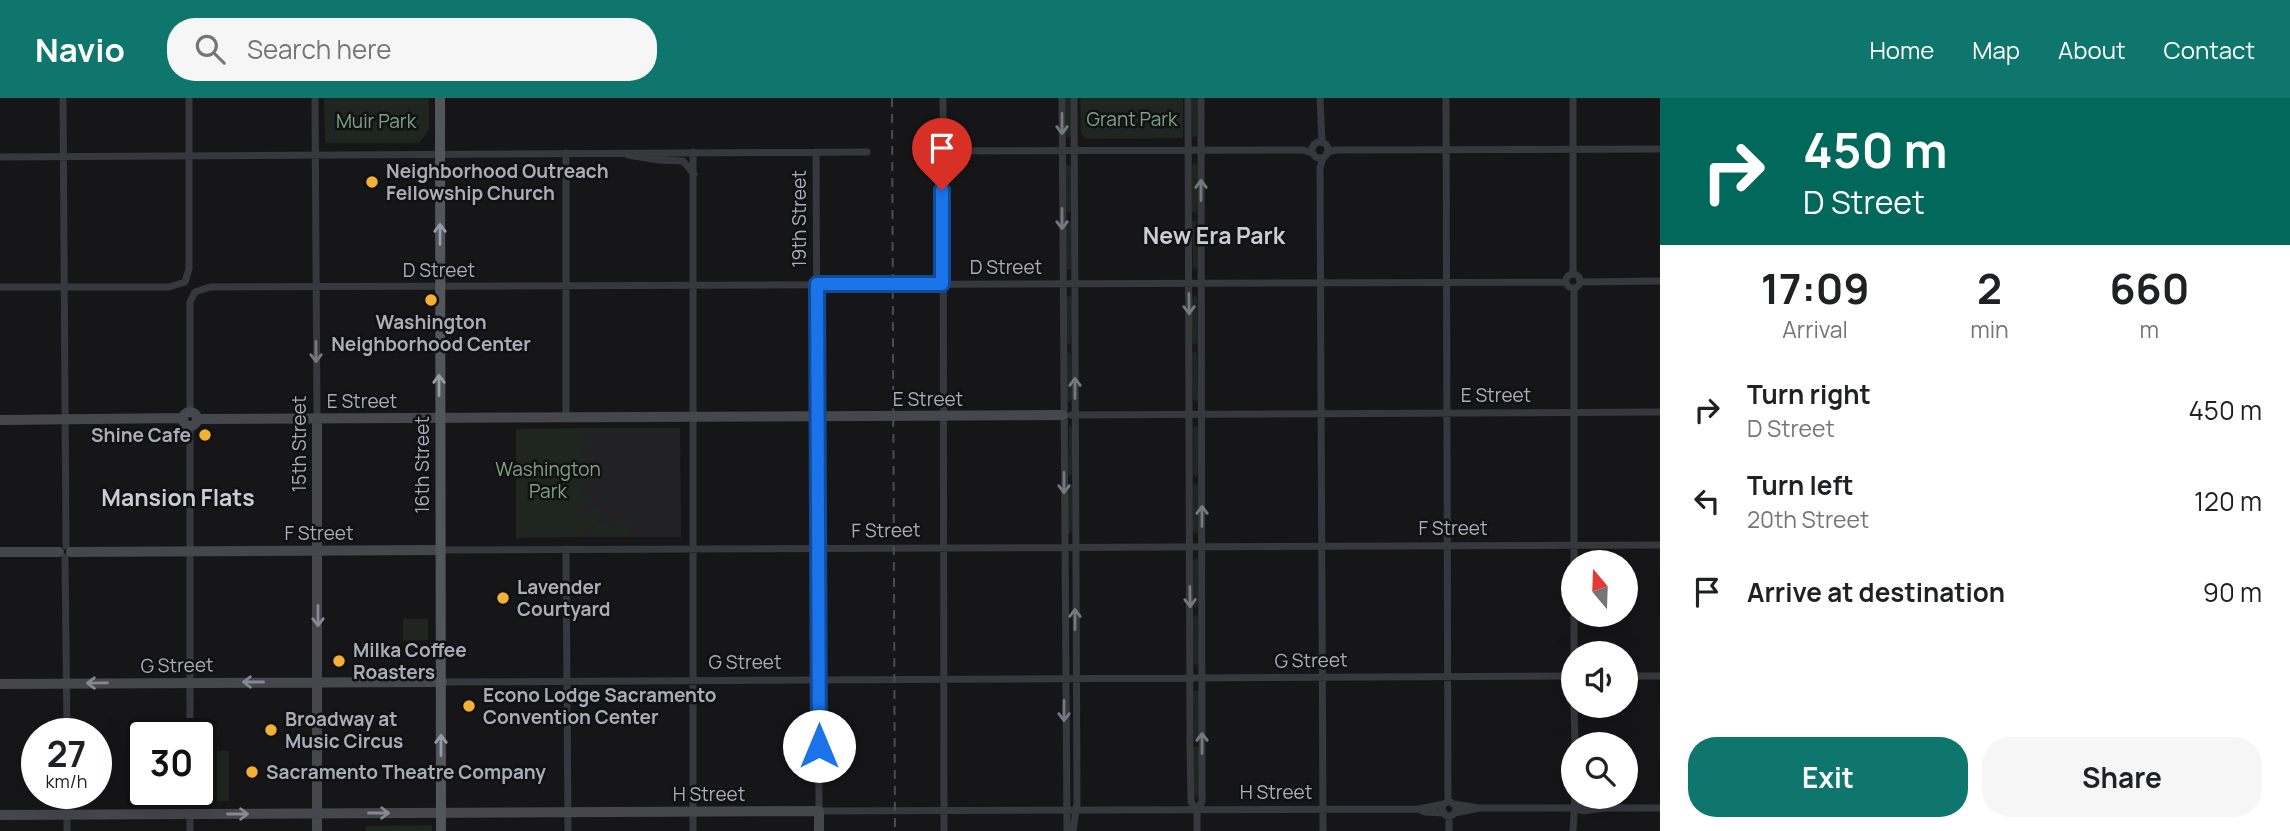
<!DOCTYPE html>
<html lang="en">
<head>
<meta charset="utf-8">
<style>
	body { margin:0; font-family:Manrope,sans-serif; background:#f6f6f6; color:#202124; height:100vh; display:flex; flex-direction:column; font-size:26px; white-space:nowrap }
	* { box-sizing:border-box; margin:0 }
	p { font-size:23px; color:#757577 }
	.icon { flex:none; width:38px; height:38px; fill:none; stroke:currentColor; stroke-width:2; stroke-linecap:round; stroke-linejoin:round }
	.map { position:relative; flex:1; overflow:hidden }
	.sheet { display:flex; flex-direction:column; background:#fff; width:630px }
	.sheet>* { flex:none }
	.banner { background:#00695c; color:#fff; overflow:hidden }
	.needle { width:46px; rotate:341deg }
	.controls { position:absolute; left:1561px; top:452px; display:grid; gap:14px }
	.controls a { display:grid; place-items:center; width:77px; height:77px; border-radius:50%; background:#fff; box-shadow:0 7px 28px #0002; font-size:35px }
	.speed { position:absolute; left:21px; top:620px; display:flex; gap:14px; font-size:35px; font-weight:700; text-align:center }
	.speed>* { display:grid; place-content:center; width:91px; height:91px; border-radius:50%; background:#fff; box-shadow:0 7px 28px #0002; line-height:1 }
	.speed small { font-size:18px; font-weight:400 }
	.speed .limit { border:4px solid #111; border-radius:10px; background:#fff; color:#111 }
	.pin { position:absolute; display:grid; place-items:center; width:60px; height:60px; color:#fff; margin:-72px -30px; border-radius:50% 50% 50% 0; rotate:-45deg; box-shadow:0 0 7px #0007 }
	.pin .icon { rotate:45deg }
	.me { position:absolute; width:77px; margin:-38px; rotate:0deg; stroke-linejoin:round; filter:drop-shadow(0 0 5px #0008) }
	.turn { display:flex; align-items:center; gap:24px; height:147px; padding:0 28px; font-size:32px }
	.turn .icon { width:91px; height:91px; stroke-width:2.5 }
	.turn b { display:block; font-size:49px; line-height:60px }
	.eta { display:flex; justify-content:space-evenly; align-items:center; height:119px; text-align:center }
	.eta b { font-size:42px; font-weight:700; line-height:49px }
	.cta { display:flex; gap:14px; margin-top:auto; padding:14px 28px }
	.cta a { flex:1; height:80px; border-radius:28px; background:#0f766e; color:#fff; font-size:28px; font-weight:700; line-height:80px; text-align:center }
	.cta a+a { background:#f6f6f6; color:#202124 }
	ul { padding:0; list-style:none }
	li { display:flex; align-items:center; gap:21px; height:91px; padding:0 28px }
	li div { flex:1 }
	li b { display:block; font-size:26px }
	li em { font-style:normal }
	header { display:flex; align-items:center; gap:42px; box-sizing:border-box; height:98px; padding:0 35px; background:#0f766e; color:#fff }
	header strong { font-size:33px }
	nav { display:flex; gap:38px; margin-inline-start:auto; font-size:24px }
	.search { width:490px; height:63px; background:#f6f6f6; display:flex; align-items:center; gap:18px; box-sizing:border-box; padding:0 24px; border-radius:28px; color:#757577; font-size:26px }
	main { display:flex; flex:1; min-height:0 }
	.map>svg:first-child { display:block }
	.built { fill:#222225 }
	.green { fill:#1e261f }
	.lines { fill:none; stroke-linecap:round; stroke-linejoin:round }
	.street { stroke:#37383d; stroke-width:7 }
	.secondary { stroke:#45474d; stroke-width:10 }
	.primary { stroke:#53555c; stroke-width:10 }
	.rail { stroke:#4a4c52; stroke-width:2; stroke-dasharray:9 7; stroke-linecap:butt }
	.oneway { stroke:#757881 }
	.oneway2 { stroke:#979ba6 }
	.oneway3 { stroke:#858993 }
	.route-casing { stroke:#114b97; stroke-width:18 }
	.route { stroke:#1a73e8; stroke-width:12 }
	.poi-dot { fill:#f2b134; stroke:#111113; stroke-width:2.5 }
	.labels { text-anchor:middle; stroke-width:5; stroke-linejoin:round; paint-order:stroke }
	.park-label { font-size:19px; fill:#7fa381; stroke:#111113 }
	.poi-label { font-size:19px; font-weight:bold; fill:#a8adb8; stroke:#111113; text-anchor:start }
	.street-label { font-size:19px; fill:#a8adb8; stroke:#111113 }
	.quarter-label { font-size:23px; font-weight:bold; fill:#c9ccd4; stroke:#111113 }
</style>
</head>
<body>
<header>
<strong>Navio</strong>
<div class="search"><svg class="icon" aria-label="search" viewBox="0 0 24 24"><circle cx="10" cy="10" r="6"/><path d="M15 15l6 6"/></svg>Search here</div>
<nav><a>Home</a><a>Map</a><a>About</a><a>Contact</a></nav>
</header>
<main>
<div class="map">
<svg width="1660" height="733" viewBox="0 0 1660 733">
	<rect width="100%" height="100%" fill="#161618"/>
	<path class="built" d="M579,330H680L681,439H579Z"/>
	<path class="green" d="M324,0H429V32L419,45H325Z
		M1066,0H1071V38L1068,40L1066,38Z
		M1080,0H1183V40L1086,41L1081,35Z
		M1192,0H1197V38L1194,39L1192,38Z
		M1195,65L1197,67V113L1195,115L1192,113V67Z
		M1066,66L1071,68V113L1069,115L1066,114Z
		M1069,122L1071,124V170L1069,172L1066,170V124Z
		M1195,122L1197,124L1198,169L1195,172L1193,170L1192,123Z
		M1069,197L1071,199V245L1069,247L1067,245L1066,200Z
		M1195,197L1197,199L1198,245L1195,247L1192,245V199Z
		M1195,253L1197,255L1198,301L1196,304L1193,301L1192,255Z
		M1069,254L1071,256L1072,302L1069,304L1067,302V256Z
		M1069,327L1072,329V376L1070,378H1068Z
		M1195,328L1198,330V376L1196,379L1193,376V330Z
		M579,330L580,338L589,346L587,353H581V364L579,365V375L586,382L580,388L579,391L589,401L579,411V418L582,421L596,407L605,416L591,429L588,426L590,429L579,439L516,440V331Z
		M1068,386L1072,387V433L1070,436L1068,435Z
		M1196,386L1198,387V433L1196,436L1193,433V387Z
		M624,417L629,423L631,438H589L603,424L611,431Z
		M1196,460L1198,462V508L1196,510L1193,508V462Z
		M1196,517L1198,519L1199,565L1196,568L1193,565V519Z
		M403,521H428V542L403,543Z
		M1196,592L1199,594V640L1197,643L1194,640V594Z
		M1196,648L1199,650V696L1197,699L1194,696V650Z
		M204,653H229V703H204Z
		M432,727V733H366V728Z"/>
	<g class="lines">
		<path class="street" d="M63,0L66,448
			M315,0L317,321
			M943,0L944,733
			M1062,0L1067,733
			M1188,0L1190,646L1191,704L1197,711V733
			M1320,0L1322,44
			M1446,0L1448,704
			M1573,0V176
			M1312 52a8 8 0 1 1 16 0a8 8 0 1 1-16 0Z
			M916,53L1303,52L1312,55
			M693,54V733
			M816,54L819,713L1418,711L1444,706
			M566,55V320
			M1327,55L1335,52L1660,51
			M628,57L658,62L683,63L694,76
			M0,59L867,54
			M1566 183a7 7 0 1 1 14 0a7 7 0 1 1-14 0Z
			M1580,184L1660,183
			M0,189H169L185,184L189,171V0
			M1574,190V464
			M190,315V204L195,194L210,189L1566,184
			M1071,317L1660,314
			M566,451L568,733
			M441,452L1660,447
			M65,459L67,635
			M1574,516V555
			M1626,578H1660
			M442,584L1573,578
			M1574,607L1575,646
			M190,635V328
			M67,695V733
			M190,695V733
			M1442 711a7 7 0 1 1 14 0a7 7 0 1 1-14 0Z
			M1453,706L1480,710H1574C1584,706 1595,704 1605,710
			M1574,710L1583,713L1605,710H1660
			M1197,711L1202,704L1201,0
			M1418,711L1425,714L1444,715
			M1454,715L1480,710
			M1073,733L1077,705L1074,0
			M1323,733L1320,70L1323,60
			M1449,733V718
			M1573,733L1575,698"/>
		<path class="secondary" d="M183 321a7 7 0 1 1 14 0a7 7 0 1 1-14 0Z
			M197,321L1063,317
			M317,321V733
			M0,322L183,320
			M0,454H59
			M71,454L441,452
			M0,586L442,584
			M0,717L819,713V733"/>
		<path class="primary" d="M440,0L441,733"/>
		<path class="rail" d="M892,0L895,733"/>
	</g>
	<defs><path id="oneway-shaft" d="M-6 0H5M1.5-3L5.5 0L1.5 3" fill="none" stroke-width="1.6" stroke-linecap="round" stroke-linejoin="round" transform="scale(1.75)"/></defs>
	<g class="oneway">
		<use href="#oneway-shaft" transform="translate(1062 26) rotate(90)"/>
		<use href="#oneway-shaft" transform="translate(1201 92) rotate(-90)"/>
		<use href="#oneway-shaft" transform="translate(1062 121) rotate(90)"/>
		<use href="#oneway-shaft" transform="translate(1189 206) rotate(89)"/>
		<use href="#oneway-shaft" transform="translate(316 254) rotate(90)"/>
		<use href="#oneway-shaft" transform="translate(1075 290) rotate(-90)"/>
		<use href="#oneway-shaft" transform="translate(1064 385) rotate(90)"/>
		<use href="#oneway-shaft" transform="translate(1202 418) rotate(-90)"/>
		<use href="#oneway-shaft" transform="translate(1190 499) rotate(89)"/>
		<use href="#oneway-shaft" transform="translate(1075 521) rotate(-90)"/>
		<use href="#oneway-shaft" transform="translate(1064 613) rotate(90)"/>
		<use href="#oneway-shaft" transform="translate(1202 645) rotate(-90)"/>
	</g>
	<g class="oneway2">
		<use href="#oneway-shaft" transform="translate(440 136) rotate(-90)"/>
		<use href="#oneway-shaft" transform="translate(439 287) rotate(-90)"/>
		<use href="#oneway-shaft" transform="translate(441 647) rotate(-90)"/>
	</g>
	<g class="oneway3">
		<use href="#oneway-shaft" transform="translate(318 518) rotate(90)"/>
		<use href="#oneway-shaft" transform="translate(253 584) rotate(180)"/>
		<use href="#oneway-shaft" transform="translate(97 585) rotate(179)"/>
		<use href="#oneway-shaft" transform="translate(379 715)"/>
		<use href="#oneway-shaft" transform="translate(238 716)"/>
	</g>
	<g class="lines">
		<g class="route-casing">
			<path id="route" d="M819,648L817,186H942V92"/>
		</g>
		<use href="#route" class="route"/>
	</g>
	<g class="poi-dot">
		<circle cx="372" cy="84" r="7"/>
		<circle cx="431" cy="202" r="7"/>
		<circle cx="205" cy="337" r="7"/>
		<circle cx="503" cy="500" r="7"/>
		<circle cx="339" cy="563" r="7"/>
		<circle cx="469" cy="608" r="7"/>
		<circle cx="271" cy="632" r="7"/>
		<circle cx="252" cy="674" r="7"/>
	</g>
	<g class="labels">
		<g class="park-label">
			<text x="1132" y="28">Grant Park</text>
			<text x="376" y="30">Muir Park</text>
			<text x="548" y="378">Washington<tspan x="548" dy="22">Park</tspan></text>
		</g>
		<g class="poi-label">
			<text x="386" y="80">Neighborhood Outreach<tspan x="386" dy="22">Fellowship Church</tspan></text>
			<text x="431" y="231" text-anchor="middle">Washington<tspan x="431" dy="22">Neighborhood Center</tspan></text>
			<text x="191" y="344" text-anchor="end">Shine Cafe</text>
			<text x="517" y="496">Lavender<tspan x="517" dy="22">Courtyard</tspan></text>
			<text x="353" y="559">Milka Coffee<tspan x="353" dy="22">Roasters</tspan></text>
			<text x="483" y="604">Econo Lodge Sacramento<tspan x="483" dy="22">Convention Center</tspan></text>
			<text x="285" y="628">Broadway at<tspan x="285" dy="22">Music Circus</tspan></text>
			<text x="266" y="681">Sacramento Theatre Company</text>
		</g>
		<g class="street-label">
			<text transform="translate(799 121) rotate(-90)" y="7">19th Street</text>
			<text x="1006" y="176">D Street</text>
			<text x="439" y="179">D Street</text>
			<text x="1496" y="304">E Street</text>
			<text x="928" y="308">E Street</text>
			<text x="362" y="310">E Street</text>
			<text transform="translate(299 346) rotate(-90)" y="7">15th Street</text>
			<text transform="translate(422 367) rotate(-90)" y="7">16th Street</text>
			<text x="1453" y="437">F Street</text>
			<text transform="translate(886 432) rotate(-1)" y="7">F Street</text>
			<text x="319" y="442">F Street</text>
			<text transform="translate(1311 562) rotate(-1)" y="7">G Street</text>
			<text x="745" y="571">G Street</text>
			<text transform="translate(177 567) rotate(-1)" y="7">G Street</text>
			<text x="1276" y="701">H Street</text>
			<text x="709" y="703">H Street</text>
		</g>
		<g class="quarter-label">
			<text x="1214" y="146">New Era Park</text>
			<text x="178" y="408">Mansion Flats</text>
		</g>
	</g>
</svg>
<div class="controls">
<a><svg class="needle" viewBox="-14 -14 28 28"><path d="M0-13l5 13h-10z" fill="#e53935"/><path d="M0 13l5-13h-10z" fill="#757577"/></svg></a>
<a><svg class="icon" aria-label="sound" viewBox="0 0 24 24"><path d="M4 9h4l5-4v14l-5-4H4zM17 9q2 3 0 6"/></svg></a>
<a><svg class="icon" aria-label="search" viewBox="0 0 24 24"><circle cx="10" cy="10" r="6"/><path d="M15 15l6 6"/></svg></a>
</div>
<div class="speed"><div>27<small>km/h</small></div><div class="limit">30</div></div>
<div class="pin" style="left:942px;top:92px;background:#d93025"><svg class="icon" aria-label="arrive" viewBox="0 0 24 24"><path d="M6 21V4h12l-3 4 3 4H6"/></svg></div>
<svg class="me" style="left:819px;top:648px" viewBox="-20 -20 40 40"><circle r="19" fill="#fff"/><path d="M0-13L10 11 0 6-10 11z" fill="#1a73e8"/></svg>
</div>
<section class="sheet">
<div class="banner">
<div class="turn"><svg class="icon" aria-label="right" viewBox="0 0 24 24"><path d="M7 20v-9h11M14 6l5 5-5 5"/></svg><div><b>450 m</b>D Street</div></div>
</div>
<div class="eta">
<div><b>17:09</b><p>Arrival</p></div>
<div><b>2</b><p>min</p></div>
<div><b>660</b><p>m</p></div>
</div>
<ul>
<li><svg class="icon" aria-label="right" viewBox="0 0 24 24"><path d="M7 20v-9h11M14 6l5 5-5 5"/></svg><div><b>Turn right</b><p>D Street</p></div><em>450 m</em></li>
<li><svg class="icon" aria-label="left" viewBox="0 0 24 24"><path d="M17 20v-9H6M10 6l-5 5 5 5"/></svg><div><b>Turn left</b><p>20th Street</p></div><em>120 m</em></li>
<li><svg class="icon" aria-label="arrive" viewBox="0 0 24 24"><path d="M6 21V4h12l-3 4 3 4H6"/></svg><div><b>Arrive at destination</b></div><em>90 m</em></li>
</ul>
<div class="cta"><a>Exit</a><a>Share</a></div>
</section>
</main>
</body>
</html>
